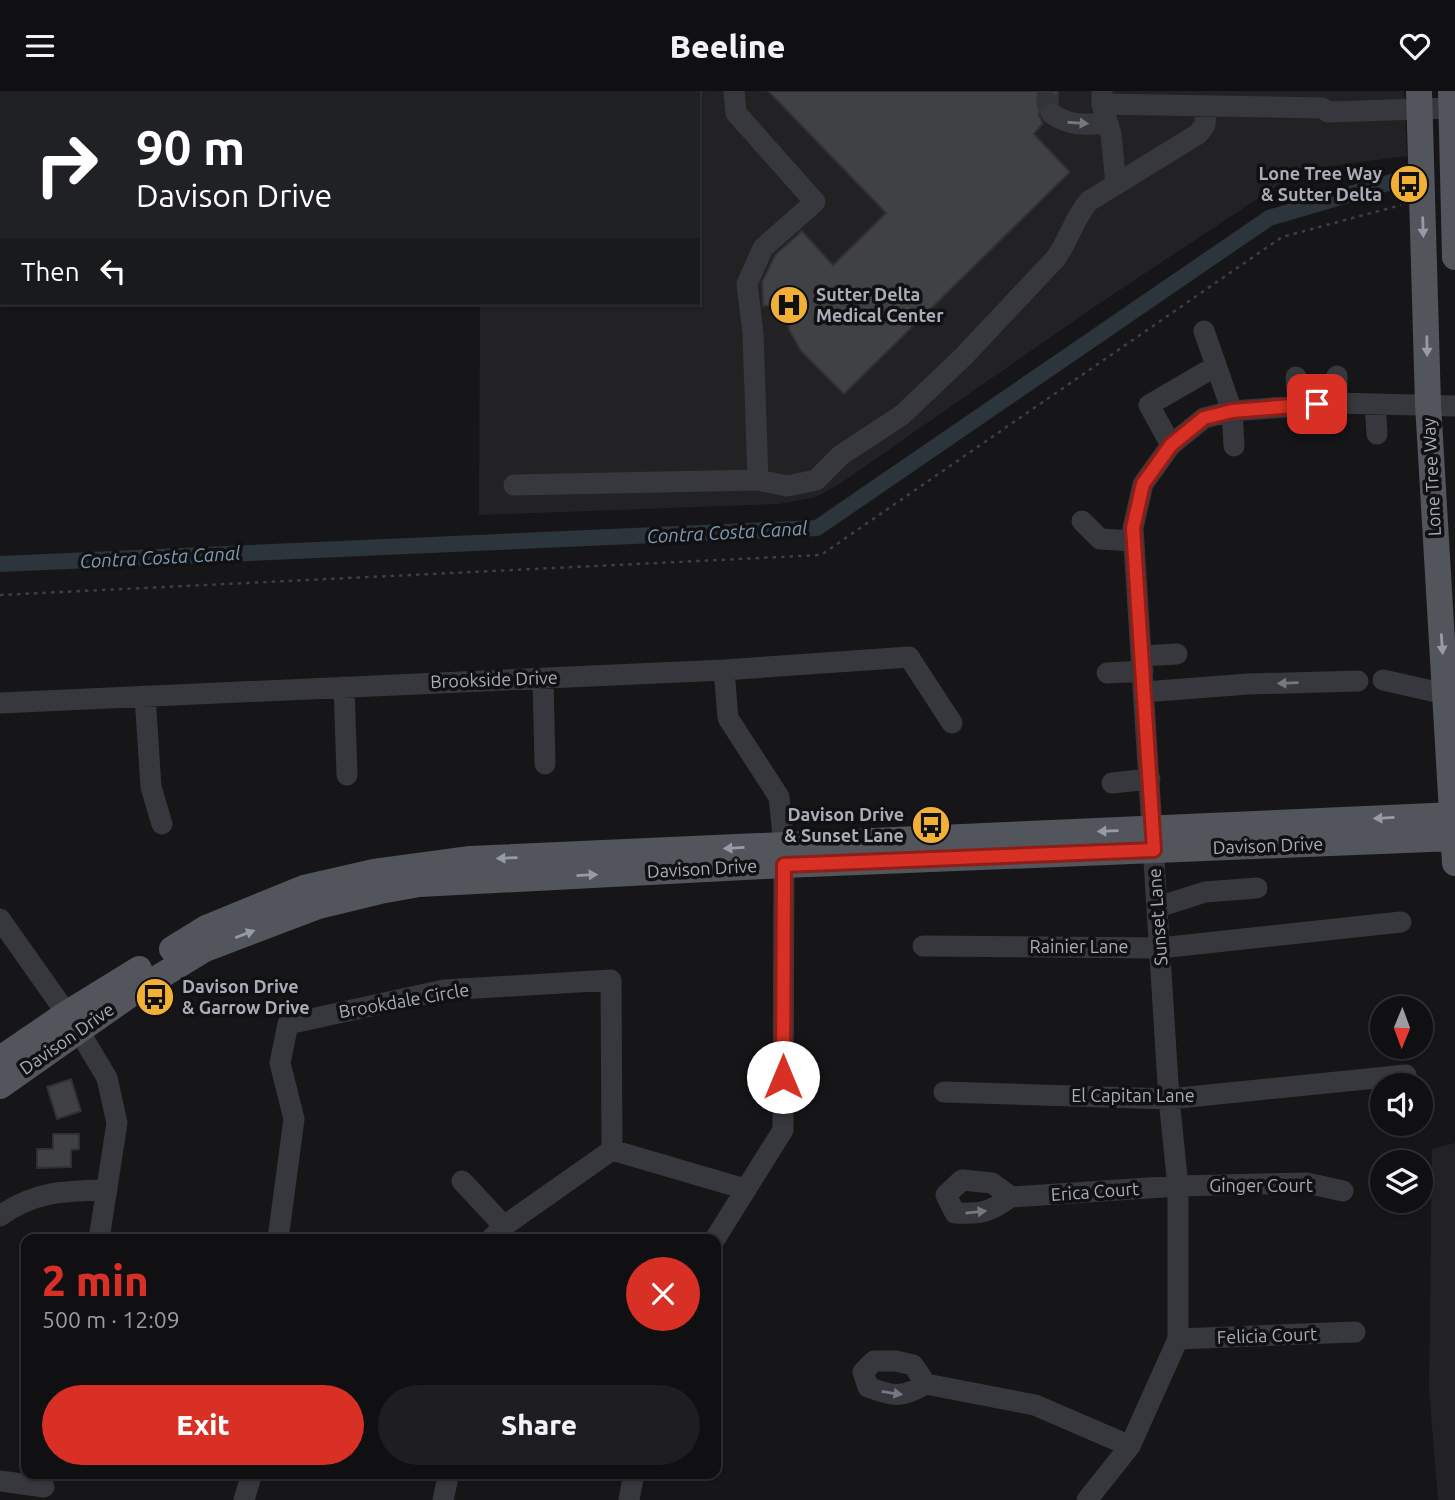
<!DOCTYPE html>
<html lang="en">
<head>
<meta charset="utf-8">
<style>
	body { margin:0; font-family:Ubuntu,sans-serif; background:#1e1e20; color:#f1f3f6; height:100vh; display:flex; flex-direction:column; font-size:26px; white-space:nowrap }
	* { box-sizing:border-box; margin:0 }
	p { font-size:23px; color:#9c9d9f }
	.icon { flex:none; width:38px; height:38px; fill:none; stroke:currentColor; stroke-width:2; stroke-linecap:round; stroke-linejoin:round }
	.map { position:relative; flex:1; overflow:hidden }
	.drawer { position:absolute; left:21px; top:1143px; width:700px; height:245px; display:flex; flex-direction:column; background:#101012; border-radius:14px; box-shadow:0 2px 5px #0004,0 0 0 2px #303032 }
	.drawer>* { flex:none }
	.hud { position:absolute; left:0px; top:0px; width:700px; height:214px; box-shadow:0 2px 5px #0004,0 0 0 2px #303032; background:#202124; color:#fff; overflow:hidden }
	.needle { width:46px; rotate:181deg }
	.tools { position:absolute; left:1370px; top:905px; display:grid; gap:14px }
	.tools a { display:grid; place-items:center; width:63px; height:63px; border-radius:50%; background:#101012; box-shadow:0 2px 5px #0004,0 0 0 2px #303032; font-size:35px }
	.pin { position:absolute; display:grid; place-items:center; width:60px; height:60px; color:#fff; margin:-30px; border-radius:14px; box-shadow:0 4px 10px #0006 }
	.me { position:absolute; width:77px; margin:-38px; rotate:0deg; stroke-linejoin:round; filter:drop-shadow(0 0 5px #0008) }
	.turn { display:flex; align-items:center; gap:24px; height:147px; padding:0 21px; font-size:32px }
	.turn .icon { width:91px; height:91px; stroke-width:2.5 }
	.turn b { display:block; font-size:49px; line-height:60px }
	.then { display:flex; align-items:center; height:66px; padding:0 21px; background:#0003; gap:14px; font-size:26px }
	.round { display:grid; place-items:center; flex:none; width:74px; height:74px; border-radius:37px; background:#1e1e20 }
	.summary { display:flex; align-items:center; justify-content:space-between; height:119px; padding:0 21px }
	h1 { font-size:42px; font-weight:800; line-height:52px; color:#d93025 }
	.button { display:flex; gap:14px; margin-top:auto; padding:14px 21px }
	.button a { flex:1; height:80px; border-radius:42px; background:#d93025; color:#fff; font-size:28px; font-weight:800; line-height:80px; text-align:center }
	.button a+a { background:#1e1e20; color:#f1f3f6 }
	header { display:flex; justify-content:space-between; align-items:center; height:91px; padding:0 21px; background:#101012; font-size:32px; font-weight:800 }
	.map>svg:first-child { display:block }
	.built { fill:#222225 }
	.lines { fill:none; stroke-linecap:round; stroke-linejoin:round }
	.canal { stroke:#2c353c; stroke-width:16 }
	.building { fill:#404145; stroke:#303034; stroke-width:2 }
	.minor-tunnel { stroke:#333438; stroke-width:21; stroke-dasharray:21 10; stroke-linecap:butt }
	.path { stroke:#3d3f44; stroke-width:2.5; stroke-dasharray:3.5 5; stroke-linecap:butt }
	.minor { stroke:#37383d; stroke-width:21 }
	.major { stroke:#53555c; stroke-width:26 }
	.oneway { fill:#757881 }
	.oneway2 { fill:#979ba6 }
	.route-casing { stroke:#8d1f18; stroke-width:18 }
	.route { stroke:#d93025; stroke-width:12 }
	.labels { text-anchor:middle; stroke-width:7; stroke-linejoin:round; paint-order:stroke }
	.poi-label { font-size:18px; font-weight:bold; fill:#a8adb8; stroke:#111113; text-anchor:end }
	.street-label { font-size:18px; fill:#a8adb8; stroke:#111113 }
	.water-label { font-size:19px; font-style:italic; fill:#7f9bb3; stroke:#111113 }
</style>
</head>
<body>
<header><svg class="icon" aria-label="menu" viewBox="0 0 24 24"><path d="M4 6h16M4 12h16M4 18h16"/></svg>Beeline<svg class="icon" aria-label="heart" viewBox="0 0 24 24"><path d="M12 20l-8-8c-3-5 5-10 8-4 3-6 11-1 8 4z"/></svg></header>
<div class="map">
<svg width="1455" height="1409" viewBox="0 0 1455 1409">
	<rect width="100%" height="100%" fill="#161618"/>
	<path class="built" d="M656,0H1404L1407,65L1301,79L1094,216L841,392L816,406L779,413L479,424L480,212H698V2Z
		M1455,1052V1409H1438L1429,1299L1432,1058Z"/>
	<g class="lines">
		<path class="canal" d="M0,473L817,437L1269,127L1395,90"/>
	</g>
	<path class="building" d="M768,0H1058V11H1046L1040,17L1039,24L1043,32L1034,43L1070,81L844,303L801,260L789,239L784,214L763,215L762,191L775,164L802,140L833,174L886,122Z
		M71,988L81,1020L57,1028L47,996Z
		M53,1043H79V1058L71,1059V1076L37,1077V1058H53Z"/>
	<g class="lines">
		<path class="minor-tunnel" d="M1049,0C1045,8 1047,16 1052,23"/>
		<path class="path" d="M0,504L821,464L1282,146L1401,114"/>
		<path class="minor" d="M734,0L736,22L815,111L763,157L747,193L753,242L758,389
			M1102,0V13L1322,17L1328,21L1452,17
			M571,2V0
			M1102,13L1111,43L1116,94
			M1052,23C1070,35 1085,34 1106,32
			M0,100H2
			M1204,240L1232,320L1234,355
			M1296,286L1298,315
			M1337,312V285
			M1375,313L1377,343
			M1171,354L1149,314L1216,275
			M514,394L758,389L787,395L816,389L841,364L902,324L963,266L1056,167C1070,147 1073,129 1089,110L1198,43L1205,34L1206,15
			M1082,430L1100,448L1134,450
			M1142,565L1177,563
			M1107,582L1143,580
			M543,588L545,673
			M1383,589L1445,603
			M344,596L347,684
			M1144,601L1248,593L1358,590
			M145,605L151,696L162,733
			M0,612L724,579L909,566L952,632
			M1112,692L1150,688
			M1158,816L1205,801L1257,797
			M0,828L79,940L107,987L117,1032L99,1148
			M923,855L1160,857L1401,831
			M944,1001L1169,1008L1406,984
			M462,1090L504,1135
			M1011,1106L992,1092L962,1089L946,1104L955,1122C982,1123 988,1122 1011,1106L1178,1095L1307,1092L1343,1100
			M0,1125C35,1100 65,1100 107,1099
			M278,1148L294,1028L280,972L288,933L444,899L611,889L612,1059
			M491,1148L504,1135L612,1059L745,1098
			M715,1148L783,1039L784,754L779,706L728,627L724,579
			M1178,1248L1355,1241
			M926,1293L913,1274L896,1270H874L863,1281L868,1296C894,1306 902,1307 926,1293L1035,1314L1130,1355
			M0,1390L44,1396
			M244,1409L252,1382
			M443,1409L449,1382
			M629,1409L634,1382
			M1087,1409L1130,1355L1178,1248V1095L1169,1008L1133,437L1143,393L1171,354L1204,327L1232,320L1337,312L1455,315"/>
		<path class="major" d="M1419,0L1428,313L1455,772
			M1451,0L1455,166
			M172,858L206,837L304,797L374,781L470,768L1455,724
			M0,968L66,923L139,878
			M0,995L128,905L205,858L318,815L380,800L419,793L784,774L1455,747"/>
	</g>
	<defs><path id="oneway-solid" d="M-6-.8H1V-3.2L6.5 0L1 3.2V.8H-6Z" transform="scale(1.75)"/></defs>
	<g class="oneway">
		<use href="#oneway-solid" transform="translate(1078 32) rotate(4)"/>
		<use href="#oneway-solid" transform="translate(1288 592) rotate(178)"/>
		<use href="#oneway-solid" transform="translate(976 1121) rotate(-6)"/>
		<use href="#oneway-solid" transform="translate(892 1302) rotate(9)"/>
	</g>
	<g class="oneway2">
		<use href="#oneway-solid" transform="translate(1423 136) rotate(88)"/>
		<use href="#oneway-solid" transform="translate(1427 255) rotate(89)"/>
		<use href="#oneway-solid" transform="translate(1442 553) rotate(86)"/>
		<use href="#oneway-solid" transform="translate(1384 727) rotate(177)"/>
		<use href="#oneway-solid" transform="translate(1108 740) rotate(178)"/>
		<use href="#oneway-solid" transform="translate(734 757) rotate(177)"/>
		<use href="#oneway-solid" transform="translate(507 767) rotate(178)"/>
		<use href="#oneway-solid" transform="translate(587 784) rotate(-3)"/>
		<use href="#oneway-solid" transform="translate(245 843) rotate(-21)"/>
	</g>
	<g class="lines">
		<g class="route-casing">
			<path id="route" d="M783,986L784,774L1154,759L1133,437L1143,393L1171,354L1204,327L1232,320L1317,313"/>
		</g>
		<use href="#route" class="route"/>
	</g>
	<defs>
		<g id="bus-disc" transform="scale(2.0125)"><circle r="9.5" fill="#f2b134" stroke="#111113"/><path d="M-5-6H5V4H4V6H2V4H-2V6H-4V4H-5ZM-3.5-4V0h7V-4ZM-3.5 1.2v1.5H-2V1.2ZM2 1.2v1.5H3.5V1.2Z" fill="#111"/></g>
		<g id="hospital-disc" transform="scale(2.0125)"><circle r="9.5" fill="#f2b134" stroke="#111113"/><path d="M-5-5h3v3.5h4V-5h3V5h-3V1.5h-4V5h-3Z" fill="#111"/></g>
	</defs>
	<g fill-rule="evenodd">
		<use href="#bus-disc" x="1409" y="93"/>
		<use href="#hospital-disc" x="789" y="214"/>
		<use href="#bus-disc" x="931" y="734"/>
		<use href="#bus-disc" x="155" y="906"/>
	</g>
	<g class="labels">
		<g class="poi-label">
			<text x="1382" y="89">Lone Tree Way<tspan x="1382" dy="21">&amp; Sutter Delta</tspan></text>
			<text x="816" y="210" text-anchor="start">Sutter Delta<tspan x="816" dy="21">Medical Center</tspan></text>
			<text x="904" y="730">Davison Drive<tspan x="904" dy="21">&amp; Sunset Lane</tspan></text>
			<text x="182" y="902" text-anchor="start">Davison Drive<tspan x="182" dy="21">&amp; Garrow Drive</tspan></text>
		</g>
		<g class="street-label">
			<text transform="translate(1432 386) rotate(-93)" y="6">Lone Tree Way</text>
			<text transform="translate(494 589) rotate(-2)" y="6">Brookside Drive</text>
			<text transform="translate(1268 755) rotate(-2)" y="6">Davison Drive</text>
			<text transform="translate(702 778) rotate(-3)" y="6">Davison Drive</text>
			<text transform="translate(1158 826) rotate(-94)" y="6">Sunset Lane</text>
			<text x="1079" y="862">Rainier Lane</text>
			<text transform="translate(404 910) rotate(-10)" y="6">Brookdale Circle</text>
			<text transform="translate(67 948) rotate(-35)" y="6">Davison Drive</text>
			<text x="1133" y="1011">El Capitan Lane</text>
			<text x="1261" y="1101">Ginger Court</text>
			<text transform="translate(1095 1101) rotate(-4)" y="6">Erica Court</text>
			<text transform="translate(1267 1245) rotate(-2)" y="6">Felicia Court</text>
		</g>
		<g class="water-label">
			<text transform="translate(727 441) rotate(-3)" y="7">Contra Costa Canal</text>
			<text transform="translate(160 466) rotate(-3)" y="7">Contra Costa Canal</text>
		</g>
	</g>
</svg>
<div class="tools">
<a><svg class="needle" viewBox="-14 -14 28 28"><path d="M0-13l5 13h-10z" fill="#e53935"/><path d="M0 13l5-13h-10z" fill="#9c9d9f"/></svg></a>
<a><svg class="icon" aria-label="sound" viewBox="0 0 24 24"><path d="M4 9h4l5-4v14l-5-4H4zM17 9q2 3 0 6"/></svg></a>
<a><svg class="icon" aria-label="layers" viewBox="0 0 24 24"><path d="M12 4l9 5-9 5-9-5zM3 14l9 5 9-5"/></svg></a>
</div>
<div class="pin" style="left:1317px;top:313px;background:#d93025"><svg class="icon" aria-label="arrive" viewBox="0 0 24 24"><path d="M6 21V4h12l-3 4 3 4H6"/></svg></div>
<svg class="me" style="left:783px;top:986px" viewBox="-20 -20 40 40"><circle r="19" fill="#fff"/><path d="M0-13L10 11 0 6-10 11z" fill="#d93025"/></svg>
<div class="hud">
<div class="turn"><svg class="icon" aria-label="right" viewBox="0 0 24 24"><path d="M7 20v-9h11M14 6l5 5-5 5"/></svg><div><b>90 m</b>Davison Drive</div></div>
<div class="then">Then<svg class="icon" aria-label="left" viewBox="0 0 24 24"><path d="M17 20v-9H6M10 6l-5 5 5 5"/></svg></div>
</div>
<section class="drawer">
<div class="summary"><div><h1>2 min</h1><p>500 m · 12:09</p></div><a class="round" style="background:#d93025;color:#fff"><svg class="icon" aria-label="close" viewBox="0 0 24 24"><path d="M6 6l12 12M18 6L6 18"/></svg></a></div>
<div class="button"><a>Exit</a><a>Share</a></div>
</section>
</div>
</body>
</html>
